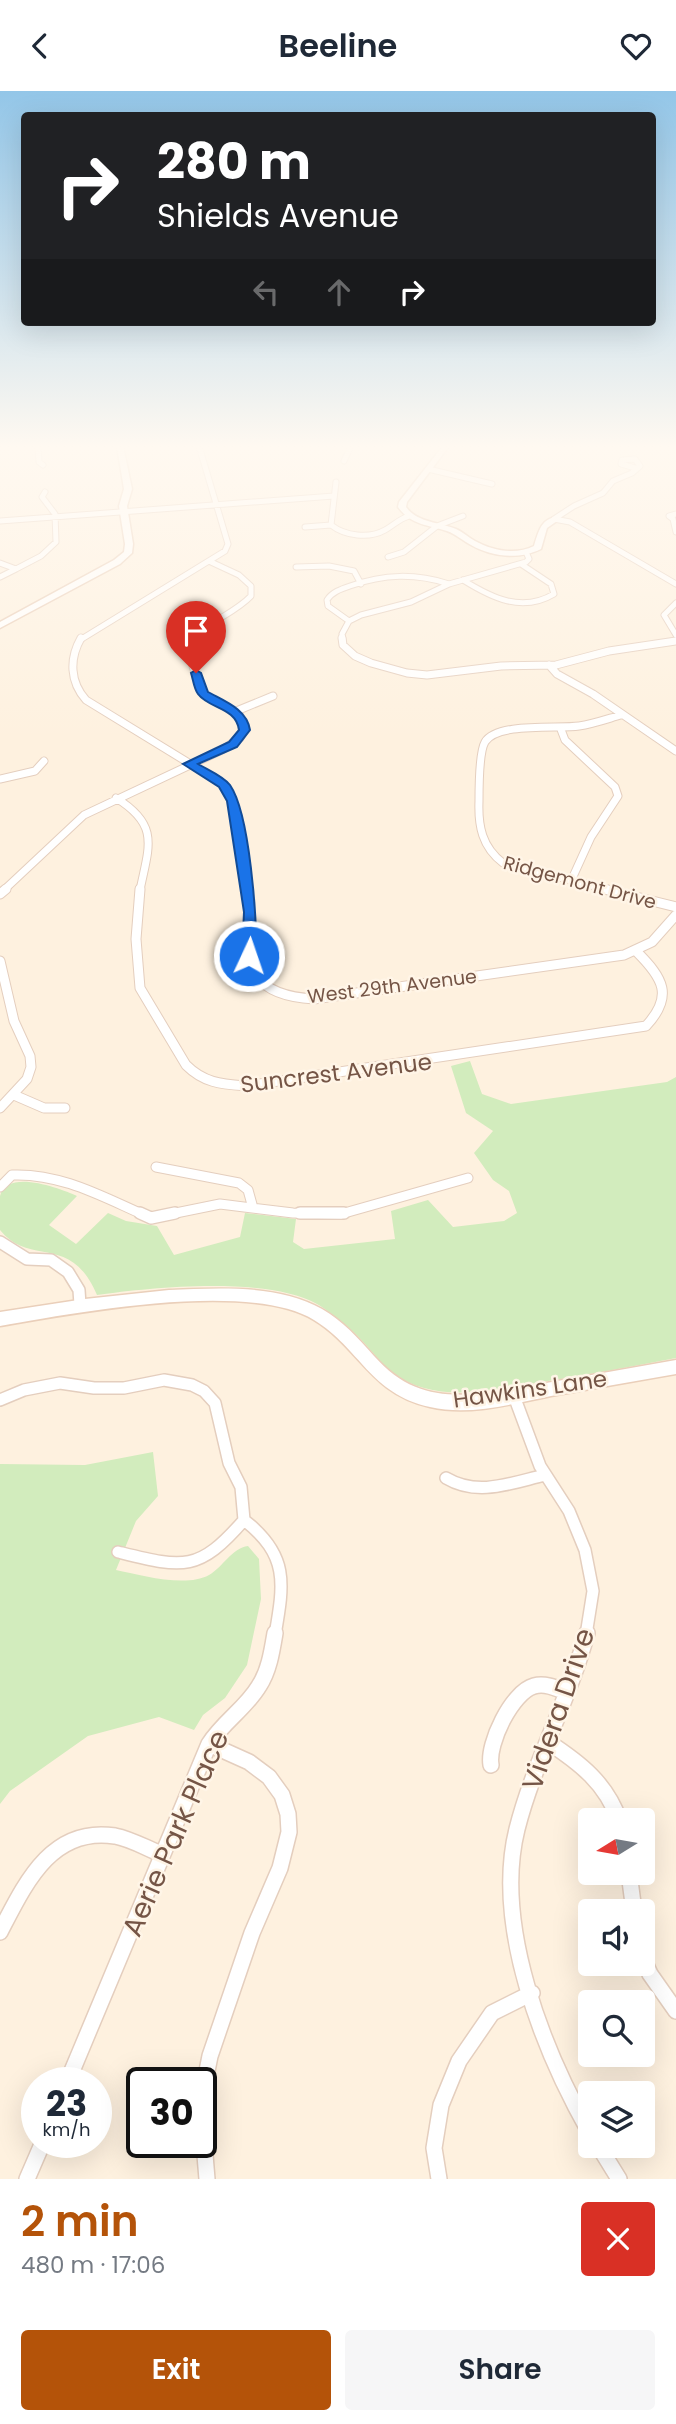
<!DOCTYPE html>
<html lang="en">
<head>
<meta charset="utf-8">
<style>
	body { margin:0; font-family:Poppins,sans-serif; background:#f6f6f7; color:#1f2937; height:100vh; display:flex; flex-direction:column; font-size:26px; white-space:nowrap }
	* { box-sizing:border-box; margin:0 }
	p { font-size:23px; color:#747a83 }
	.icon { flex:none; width:38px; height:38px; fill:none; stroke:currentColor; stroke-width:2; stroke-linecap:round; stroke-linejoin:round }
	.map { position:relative; height:2088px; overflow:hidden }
	.panel { display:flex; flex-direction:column; background:#fff; flex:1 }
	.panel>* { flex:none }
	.hud { position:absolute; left:21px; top:21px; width:635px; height:214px; border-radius:7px; box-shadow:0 7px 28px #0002; background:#202124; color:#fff; overflow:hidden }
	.needle { width:46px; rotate:259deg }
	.fabs { position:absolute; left:578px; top:1717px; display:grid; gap:14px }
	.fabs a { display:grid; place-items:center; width:77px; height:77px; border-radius:7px; background:#fff; box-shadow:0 7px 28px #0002; font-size:35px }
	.speed { position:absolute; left:21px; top:1976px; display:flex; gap:14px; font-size:35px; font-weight:700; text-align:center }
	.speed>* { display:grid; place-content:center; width:91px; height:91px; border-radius:50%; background:#fff; box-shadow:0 7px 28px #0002; line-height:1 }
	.speed small { font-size:18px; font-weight:400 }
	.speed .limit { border:4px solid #111; border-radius:10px; background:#fff; color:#111 }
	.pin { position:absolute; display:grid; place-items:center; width:60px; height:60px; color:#fff; margin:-72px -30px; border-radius:50% 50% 50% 0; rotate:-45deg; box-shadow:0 0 7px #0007 }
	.pin .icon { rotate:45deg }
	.me { position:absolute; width:77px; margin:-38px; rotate:3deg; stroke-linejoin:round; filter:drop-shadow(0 0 5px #0008) }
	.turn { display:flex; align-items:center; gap:24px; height:147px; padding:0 21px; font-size:32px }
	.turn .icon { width:91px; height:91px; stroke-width:2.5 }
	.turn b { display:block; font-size:49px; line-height:60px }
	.lanes { display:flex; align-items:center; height:66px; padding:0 21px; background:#0003; justify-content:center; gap:35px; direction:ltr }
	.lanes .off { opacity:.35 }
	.round { display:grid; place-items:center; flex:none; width:74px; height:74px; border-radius:7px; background:#f6f6f7 }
	.summary { display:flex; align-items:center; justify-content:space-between; height:119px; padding:0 21px }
	h1 { font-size:42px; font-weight:600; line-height:52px; color:#b45309 }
	.button { display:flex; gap:14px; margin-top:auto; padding:14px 21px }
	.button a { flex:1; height:80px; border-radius:7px; background:#b45309; color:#fff; font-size:28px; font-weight:600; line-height:80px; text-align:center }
	.button a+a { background:#f6f6f7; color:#1f2937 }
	header { display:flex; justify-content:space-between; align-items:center; height:91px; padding:0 21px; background:#fff; font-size:32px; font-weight:600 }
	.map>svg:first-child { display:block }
	.green { fill:#d2ecbd }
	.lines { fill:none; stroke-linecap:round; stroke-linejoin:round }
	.street-far4-casing { stroke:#e4cebe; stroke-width:7 }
	.street-far3-casing { stroke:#e4cebe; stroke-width:9 }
	.street-far2-casing { stroke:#e4cebe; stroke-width:11 }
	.street-far1-casing { stroke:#e4cebe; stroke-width:14 }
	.street-casing { stroke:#e4cebe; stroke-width:18 }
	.secondary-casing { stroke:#eacfba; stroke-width:3 }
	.street-far4 { stroke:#fff; stroke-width:5 }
	.street-far3 { stroke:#fff; stroke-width:7 }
	.street-far2 { stroke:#fff; stroke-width:9 }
	.street-far1 { stroke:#fff; stroke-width:11 }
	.street { stroke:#fff; stroke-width:15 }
	.secondary { fill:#fff; fill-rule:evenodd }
	.route { fill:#1a73e8; stroke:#114b97; stroke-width:2 }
	.labels { text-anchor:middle; stroke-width:5; stroke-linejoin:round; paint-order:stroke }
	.far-street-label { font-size:19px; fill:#755546; stroke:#fff5e7 }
	.street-label { font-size:23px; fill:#755546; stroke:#fff5e7 }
	.near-street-label { font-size:28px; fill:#755546; stroke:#fff5e7 }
</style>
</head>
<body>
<header><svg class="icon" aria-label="back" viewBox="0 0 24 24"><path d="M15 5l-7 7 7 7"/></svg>Beeline<svg class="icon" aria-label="heart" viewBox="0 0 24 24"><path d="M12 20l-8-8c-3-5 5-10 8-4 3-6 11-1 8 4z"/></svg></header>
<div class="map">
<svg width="676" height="2088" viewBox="0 0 676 2088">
	<rect width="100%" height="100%" fill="#fef1df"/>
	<path class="green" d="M470,970L482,1003L511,1013L667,991L676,986V1267C629,1276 582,1285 535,1292C499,1298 459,1307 424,1297C383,1286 373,1255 343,1232C335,1226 326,1218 317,1213C266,1185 154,1196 97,1204C70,1141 31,1177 0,1139C0,1129 0,1115 0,1105C7,1077 61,1098 77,1105L49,1134L76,1153L108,1122L126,1130L157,1135L174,1164L240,1146L245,1122L296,1128L293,1151L304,1158L395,1148L391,1120L428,1109L453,1136L504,1130L517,1122L509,1100L493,1089L474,1062L493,1040L466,1022L451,975Z
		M153,1361L158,1405L136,1430L116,1479C140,1484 186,1497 209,1484C223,1476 232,1457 248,1455L259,1468L261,1508L247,1574L225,1607L203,1624L194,1639L159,1626L88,1645L10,1700L0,1713V1373L85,1374Z"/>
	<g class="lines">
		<g class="street-far4-casing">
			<path id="street-far4" d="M38,355L39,371L43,374
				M344,370L351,355
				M428,378L492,393
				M336,391L331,434C345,445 369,448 385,439C394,434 399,428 409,425
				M676,423L669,425L673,428L676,441
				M554,428L574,415L603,402L613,390L632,382L640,375L635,368L622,369L621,373L635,377
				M554,428L570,431L676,493
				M0,430L334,405
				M305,436L331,434
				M388,466L404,461L437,435L463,425
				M0,472L16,478L0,486
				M296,476L329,475L354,480L361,493
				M16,478L41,465L56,451L55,423L42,406L45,401
				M463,489C492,507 522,522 554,503L551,493L521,473
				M676,512L664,524L676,544
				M349,530L328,515L327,509C332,501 341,498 350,495C384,483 415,482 449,493
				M80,549L225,460L228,453L199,355
				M193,549C208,530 234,523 251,505V495L239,484L211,471
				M343,549L342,543L349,530L361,524L411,511L449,493L526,471L529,468L526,461"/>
		</g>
		<g class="street-far3-casing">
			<path id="street-far3" d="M81,547C69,568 70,591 86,609L223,693C243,720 244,767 248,799
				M342,547L343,554L355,565L371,572L407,582L427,584L501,575L556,574L609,560L676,550
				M549,574L557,583L593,603L676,660
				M234,621L273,605
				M560,636L565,649L615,696L618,705L591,746L571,790
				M0,688L35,680L44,670
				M116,707C160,734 149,755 140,799
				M4,799L84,724L222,659L240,647L244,639L240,625L203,603C197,586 185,564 194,547
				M611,799L503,772C482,756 478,735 479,710C479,697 479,661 485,651C497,631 558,638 579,635C593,633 607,628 621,624"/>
		</g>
		<g class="street-far2-casing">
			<path id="street-far2" d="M140,798L136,848L140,897L186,974C204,992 221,993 246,995L646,935C674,905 663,887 637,861
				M248,798C255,858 231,903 314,908L624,864L652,851L676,824
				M604,798L676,816
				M0,803L6,798
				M0,870L14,930L30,965L31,976L27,988L0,1017
				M14,1004L44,1017H65
				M156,1076L239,1092L248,1099L253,1117
				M0,1096L12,1084C60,1082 101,1105 144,1124
				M166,1124L220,1113L293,1122L341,1123L468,1087"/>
		</g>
		<g class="street-far1-casing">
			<path id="street-far1" d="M140,1122L151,1127L175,1122
				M300,1122H344
				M0,1151L27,1168L51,1169L68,1181L79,1199L80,1214
				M514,1305L540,1375L569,1420L585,1459L593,1500L586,1544
				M0,1309L24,1299L60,1292L94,1297H124L164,1289L192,1294L204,1300L215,1312L229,1372L241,1396L244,1429C198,1482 183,1477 118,1461
				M446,1387C478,1406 511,1392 545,1384
				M244,1429C289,1464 284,1492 275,1544"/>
		</g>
		<g class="street-casing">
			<path id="street" d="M587,1542C569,1609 534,1671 517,1738C493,1834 543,1959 590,2042
				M548,1651C580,1672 606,1692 619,1729
				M491,1674C487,1653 512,1601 534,1595C545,1592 556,1597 566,1601
				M629,1782L634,1820
				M0,1841C25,1793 51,1735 115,1745C131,1748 146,1757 161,1763
				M642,1865L650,1883L676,1920
				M67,1992L209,1653C223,1631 246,1617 259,1595C269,1580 272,1560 275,1542
				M201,2010L210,1965L252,1842L280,1777L289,1741L288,1723L282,1704L269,1686L249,1671L209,1653
				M201,2016L207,2088
				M598,2054L619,2088
				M27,2088L43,2051
				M439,2088L434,2057L441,2014L459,1970L492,1922L532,1902"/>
		</g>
		<g class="secondary-casing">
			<path id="secondary" d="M117,355H123L132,398L127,415L133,453L132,462L120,473L0,537V531L114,469L124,461L125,453L119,415L124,398Z
				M443,355H449L407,411L406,416C418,432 439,431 456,438C463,441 469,447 475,450C493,460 516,464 534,455C538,442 541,427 557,426V430L547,437L541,458C519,469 492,466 471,454C463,450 456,443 447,440C428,434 411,434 398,416L399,411Z
				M169,1199C219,1197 277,1193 322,1218C343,1230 358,1247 374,1265C408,1303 441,1307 490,1302L676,1269V1283C634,1290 592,1298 551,1305C512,1313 470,1325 430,1316C370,1303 360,1257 314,1229C248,1189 75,1222 0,1235V1221L85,1208Z"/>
		</g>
		<use href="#street-far4" class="street-far4"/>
		<use href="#street-far3" class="street-far3"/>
		<use href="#street-far2" class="street-far2"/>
		<use href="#street-far1" class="street-far1"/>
		<use href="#street" class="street"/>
		<use href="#secondary" class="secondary"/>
	</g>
	<linearGradient id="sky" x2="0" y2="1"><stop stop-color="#93c6e8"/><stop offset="0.55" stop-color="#fff9f1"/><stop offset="1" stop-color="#fff9f1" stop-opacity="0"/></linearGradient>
	<rect width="676" height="647" fill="url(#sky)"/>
	<path class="route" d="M196,579L201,582L208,601C224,610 247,618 250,639L237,656L198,673C208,679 223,685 230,694C250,723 257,828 256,865L249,869L242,865L244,821L227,710L219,696L183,673L229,651L239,639C236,616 209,618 198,603C194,598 193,588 191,582Z"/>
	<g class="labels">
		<g class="far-street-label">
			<text transform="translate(580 791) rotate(15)" y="7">Ridgemont Drive</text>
			<text transform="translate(392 895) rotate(-7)" y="7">West 29th Avenue</text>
		</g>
		<g class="street-label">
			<text transform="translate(336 982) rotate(-7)" y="8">Suncrest Avenue</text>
			<text transform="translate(530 1298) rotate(-8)" y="8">Hawkins Lane</text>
		</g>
		<g class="near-street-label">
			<text transform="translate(558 1618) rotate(-71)" y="10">Videra Drive</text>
			<text transform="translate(175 1742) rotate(-66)" y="10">Aerie Park Place</text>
		</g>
	</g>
</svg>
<div class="fabs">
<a><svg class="needle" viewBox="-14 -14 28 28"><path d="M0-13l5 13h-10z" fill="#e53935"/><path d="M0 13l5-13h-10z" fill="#747a83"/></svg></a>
<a><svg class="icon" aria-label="sound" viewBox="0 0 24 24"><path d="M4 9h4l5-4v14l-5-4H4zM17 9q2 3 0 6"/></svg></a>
<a><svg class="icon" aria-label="search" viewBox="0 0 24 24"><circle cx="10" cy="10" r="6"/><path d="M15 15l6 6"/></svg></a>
<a><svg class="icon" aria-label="layers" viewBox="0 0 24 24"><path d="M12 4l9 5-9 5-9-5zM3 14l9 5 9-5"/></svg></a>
</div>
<div class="speed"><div>23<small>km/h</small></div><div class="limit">30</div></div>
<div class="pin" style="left:196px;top:582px;background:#d93025"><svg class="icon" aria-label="arrive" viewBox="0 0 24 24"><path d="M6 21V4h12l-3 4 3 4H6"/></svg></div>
<svg class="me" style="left:249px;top:865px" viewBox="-20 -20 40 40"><circle r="17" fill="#1a73e8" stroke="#fff" stroke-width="3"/><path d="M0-11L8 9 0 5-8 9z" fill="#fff"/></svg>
<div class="hud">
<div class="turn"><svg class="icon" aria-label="right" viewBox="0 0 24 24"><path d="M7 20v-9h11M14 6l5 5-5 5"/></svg><div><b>280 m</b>Shields Avenue</div></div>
<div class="lanes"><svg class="icon off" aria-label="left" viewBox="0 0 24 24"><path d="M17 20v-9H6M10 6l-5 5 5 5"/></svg><svg class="icon off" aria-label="ahead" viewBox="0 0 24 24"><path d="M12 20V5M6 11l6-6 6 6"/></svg><svg class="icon" aria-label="right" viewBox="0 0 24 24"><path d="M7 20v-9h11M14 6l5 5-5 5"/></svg></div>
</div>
</div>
<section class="panel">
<div class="summary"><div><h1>2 min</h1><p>480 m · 17:06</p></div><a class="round" style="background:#d93025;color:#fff"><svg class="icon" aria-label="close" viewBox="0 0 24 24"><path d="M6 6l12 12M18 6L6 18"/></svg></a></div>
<div class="button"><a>Exit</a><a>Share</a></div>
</section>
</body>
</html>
